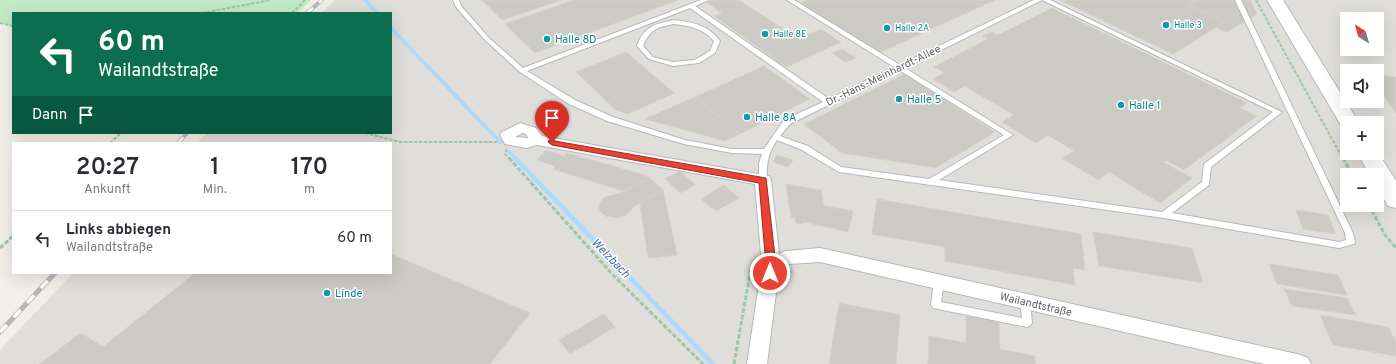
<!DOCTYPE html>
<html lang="de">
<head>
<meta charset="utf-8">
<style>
	body { margin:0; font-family:Overpass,sans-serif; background:#f7f7f7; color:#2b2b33; height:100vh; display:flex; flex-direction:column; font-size:15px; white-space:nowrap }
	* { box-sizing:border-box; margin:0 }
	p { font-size:13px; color:#7c7c81 }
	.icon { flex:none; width:22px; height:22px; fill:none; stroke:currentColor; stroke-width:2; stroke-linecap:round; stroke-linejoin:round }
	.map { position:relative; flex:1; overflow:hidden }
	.sheet { position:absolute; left:12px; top:142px; width:380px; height:132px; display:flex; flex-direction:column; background:#fff; border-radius:0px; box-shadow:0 4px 16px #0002 }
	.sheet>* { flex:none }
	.guide { position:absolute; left:12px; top:12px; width:380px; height:122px; border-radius:0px; box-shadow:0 4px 16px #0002; background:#0b6e4f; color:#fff; overflow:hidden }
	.needle { width:26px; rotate:323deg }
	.fabs { position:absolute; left:1340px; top:12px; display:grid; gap:8px }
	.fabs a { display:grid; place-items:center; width:44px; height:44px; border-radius:0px; background:#fff; box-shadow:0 4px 16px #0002; font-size:20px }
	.pin { position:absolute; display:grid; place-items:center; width:34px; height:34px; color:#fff; margin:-41px -17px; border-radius:50% 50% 50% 0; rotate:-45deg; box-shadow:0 0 4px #0007 }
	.pin .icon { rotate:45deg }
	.me { position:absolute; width:44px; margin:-22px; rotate:0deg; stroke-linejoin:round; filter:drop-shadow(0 0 3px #0008) }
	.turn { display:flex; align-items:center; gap:14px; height:84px; padding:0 20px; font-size:18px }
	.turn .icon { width:52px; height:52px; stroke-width:2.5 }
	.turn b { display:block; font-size:28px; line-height:34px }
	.then { display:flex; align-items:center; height:38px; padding:0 20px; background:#0003; gap:8px; font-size:15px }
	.eta { display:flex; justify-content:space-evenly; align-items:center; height:68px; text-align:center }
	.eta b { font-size:24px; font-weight:600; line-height:28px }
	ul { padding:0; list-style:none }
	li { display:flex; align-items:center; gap:12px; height:56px; padding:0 20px; border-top:1px solid #e1e1e2 }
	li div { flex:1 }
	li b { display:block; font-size:15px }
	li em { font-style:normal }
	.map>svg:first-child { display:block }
	.industrial { fill:#e0deda; fill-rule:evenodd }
	.green { fill:#c5e8c5 }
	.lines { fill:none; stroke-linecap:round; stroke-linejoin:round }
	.stream-far1 { stroke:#aadaff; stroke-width:3.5 }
	.stream { stroke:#aadaff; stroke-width:4.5 }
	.building { fill:#cccac5; stroke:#d6d1c6 }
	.lane-casing { stroke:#b5b8bc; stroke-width:2 }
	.street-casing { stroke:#b5b8bc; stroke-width:2 }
	.secondary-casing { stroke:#b6babf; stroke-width:2 }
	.path-far1 { stroke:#9cc7a9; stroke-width:2; stroke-dasharray:3.5 1.5; stroke-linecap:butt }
	.path { stroke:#9cc7a9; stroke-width:3; stroke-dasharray:4.5 2; stroke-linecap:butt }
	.lane { fill:#fff; fill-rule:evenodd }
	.street { fill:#fff; fill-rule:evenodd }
	.secondary { fill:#fff; fill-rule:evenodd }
	.rail-far1-casing { stroke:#b6b7b8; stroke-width:4 }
	.rail-casing { stroke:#b6b7b8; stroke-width:5 }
	.rail-far1 { stroke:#fff; stroke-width:2.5; stroke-dasharray:8; stroke-linecap:butt }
	.rail { stroke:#fff; stroke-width:3.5; stroke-dasharray:10; stroke-linecap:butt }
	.route { fill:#ea4335; stroke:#982c22 }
	.culture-dot { fill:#0f9aa8; stroke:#fff; stroke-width:1.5 }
	.labels { text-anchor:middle; stroke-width:3; stroke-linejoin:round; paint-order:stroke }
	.far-culture-label { font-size:9px; fill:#0d838f; stroke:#fff; text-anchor:start }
	.culture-label { font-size:11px; fill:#0d838f; stroke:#fff; text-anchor:start }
	.street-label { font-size:11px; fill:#5f6368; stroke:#fff }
	.water-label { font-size:12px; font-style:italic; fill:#4174aa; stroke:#fff }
</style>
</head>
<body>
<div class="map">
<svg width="1396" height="364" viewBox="0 0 1396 364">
	<rect width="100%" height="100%" fill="#f1efe8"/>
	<path class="industrial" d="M335,0H1396V364H0V350L73,273H391V143H197L207,133H391V13H321ZM1347,19H1377V49H1347ZM1347,71H1377V101H1347ZM1347,123H1377V153H1347ZM1347,175H1377V205H1347Z"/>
	<path class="green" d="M0,0H311L297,13H13V26L0,23Z"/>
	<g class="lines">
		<path class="stream-far1" d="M365,0L377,13
			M391,28L501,143
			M509,152L516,159"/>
		<path class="stream" d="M515,158L713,364"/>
	</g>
	<path class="building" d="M482,0H562L502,20Z
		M574,0H678L535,53L505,24Z
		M712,0H738L799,39L821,29L841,42L786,67L714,16L722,13L706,2Z
		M808,0H995L879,53L801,3Z
		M1060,0H1196L1187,5L1225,22L1173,54Z
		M1196,0H1250L1257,14L1227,32L1216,27L1225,22L1187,5Z
		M1052,8L1247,103L1240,108L1257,116L1184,170L1166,160L1163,162L1192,178L1160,203L1109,172L1098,180L1062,158L1074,151L1048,135L1036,143L1002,122L1014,115L965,86L954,92L933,79L945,73L934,67L988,39L982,36L991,32L998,35Z
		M842,49L856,58L846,62L832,53Z
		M626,52L674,93L628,114L616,110L576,72Z
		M764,66L810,99L740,134L695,97Z
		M905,74L995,132L936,168L842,153L804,124Z
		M1377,75L1396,77V114L1377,86Z
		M695,97L740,134L725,141L645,119Z
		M546,150L564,156L555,166L537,160Z
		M567,153L641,174L650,178L623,191L553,169Z
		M777,155L793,160L788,167L773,162Z
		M680,171L695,185L680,193L665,179Z
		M650,178L663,190L635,206L621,193Z
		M786,184L821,190L824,206L853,211L848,232L805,222L801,224L796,223L795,218L791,217Z
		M724,185L739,198L716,211L701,199Z
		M663,190L677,255L648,258L640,203Z
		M621,193L635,206L626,215L618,218L605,216L599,210L600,202L605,197Z
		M877,199L1081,234L1085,270L1073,268L1075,285L945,261V247L872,234Z
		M1296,210L1328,215L1336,234L1303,229Z
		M1093,232L1192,248L1203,283L1099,266Z
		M391,254L530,313L490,364H39L81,333L103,347L195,273H391Z
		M1269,264L1338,275L1347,295L1277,284Z
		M1284,289L1347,298L1356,315L1292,306Z
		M839,303L900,315L896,364H829Z
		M604,314L615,327L570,354L559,340Z
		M1320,315L1388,327L1396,342V356L1333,345Z
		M966,316L999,322L1000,349L1035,356V364H928L929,336L966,343Z"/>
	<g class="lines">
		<g class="lane-casing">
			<path id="lane" d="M453,0H459L461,6L489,38L523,68L701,0H709L695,6L829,99L894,67L787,0H794L900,65L1034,0H1042L905,68L1013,135L939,180L1162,212L1202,182L1204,164L1273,112L1042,0H1050L1282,112L1211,167L1209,185L1172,213L1339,242L1346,240L1345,233L1235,0H1241L1353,233L1355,242L1354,244L1339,248L1164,218L839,172L802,150L777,140C768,153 766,165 767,180L763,183L759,180V163L762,154L732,153L684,144L607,121L569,104L520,72L485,40L456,7ZM690,8L823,102L784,120L764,149H732L685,140L613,117L575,100L527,71ZM899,70L1004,135L929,179L841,167L808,146L780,136L790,124Z
				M674,20C693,22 708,25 720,41L715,53L699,63L673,66L649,59L637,46C644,26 655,24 674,20ZM674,24C690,26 703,28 714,41L710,51L695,60L673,62L653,57L643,46C650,29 658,27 674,24Z
				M939,278L942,280L944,282L941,302L1022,318L1020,302L1022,299L1025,298L1028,299L1030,302L1032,323L1030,326L1027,327L933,308L931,305L934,282L936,280Z"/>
		</g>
		<g class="street-casing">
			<path id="street" d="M520,123L536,128L542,136L769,176L771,180L779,254L786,251L820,248L1301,355L1308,358L1311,364H1264L820,262L789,264L779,269L767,364H747L762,265L755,184L537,145L526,148L505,144L500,135L502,132ZM522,133L526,134L528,138L515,137Z"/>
		</g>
		<g class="secondary-casing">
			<path id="secondary" d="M1267,0H1283L1359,123H1347V129L1342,127Z
				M1377,151L1396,181V208L1388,206L1377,187V175H1370L1357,153H1377Z"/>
		</g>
		<path class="path-far1" d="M1256,0L1343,159
			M202,13L271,0
			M292,13L305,0
			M0,23L13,26
			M365,133L400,142H497
			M110,143L121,133
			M507,149L505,154L510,159"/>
		<path class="path" d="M509,158L613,275L703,364
			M1343,158L1352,175
			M1369,205L1385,235L1396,248
			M0,248L13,236
			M784,284L791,271
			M734,364L751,268"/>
		<use href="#lane" class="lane"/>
		<use href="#street" class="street"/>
		<use href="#secondary" class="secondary"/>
		<g class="rail-far1-casing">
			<path id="rail-far1" d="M307,13L322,0
				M178,143L187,133"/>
		</g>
		<g class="rail-casing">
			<path id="rail" d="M0,332L55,273"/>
		</g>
		<use href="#rail-far1" class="rail-far1"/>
		<use href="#rail" class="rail"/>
	</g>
	<path class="route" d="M549,140L766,178L776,265L773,276H766L764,273L766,265L759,183L552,145L548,142Z"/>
	<g class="culture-dot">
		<circle cx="1166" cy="25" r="4"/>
		<circle cx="887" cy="28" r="4"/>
		<circle cx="765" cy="34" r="4"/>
		<circle cx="547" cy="39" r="4"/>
		<circle cx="899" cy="99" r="4"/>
		<circle cx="1121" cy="105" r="4"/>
		<circle cx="747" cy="117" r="4"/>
		<circle cx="327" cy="293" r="4"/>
	</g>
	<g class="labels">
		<g class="far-culture-label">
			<text x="1174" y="28">Halle 3</text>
			<text x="895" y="31">Halle 2A</text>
			<text x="773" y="37">Halle 8E</text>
		</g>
		<g class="culture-label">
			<text x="555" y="43">Halle 8D</text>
			<text x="907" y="103">Halle 5</text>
			<text x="1129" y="109">Halle 1</text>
			<text x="755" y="121">Halle 8A</text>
			<text x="335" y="297">Linde</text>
		</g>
		<g class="street-label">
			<text transform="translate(883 75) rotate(-26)" y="4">Dr.-Hans-Meinhardt-Allee</text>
			<text transform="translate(1036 304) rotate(13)" y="4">Wailandtstraße</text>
		</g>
		<g class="water-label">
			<text transform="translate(611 258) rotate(46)" y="4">Welzbach</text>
		</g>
	</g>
</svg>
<div class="fabs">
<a><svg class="needle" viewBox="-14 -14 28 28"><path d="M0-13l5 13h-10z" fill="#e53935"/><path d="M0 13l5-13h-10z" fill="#7c7c81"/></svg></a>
<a><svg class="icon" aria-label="sound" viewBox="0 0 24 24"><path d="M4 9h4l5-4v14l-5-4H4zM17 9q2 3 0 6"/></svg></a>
<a>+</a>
<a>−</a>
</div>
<div class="pin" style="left:552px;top:142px;background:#d93025"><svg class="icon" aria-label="arrive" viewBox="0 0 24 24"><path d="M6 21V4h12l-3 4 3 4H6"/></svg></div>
<svg class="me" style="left:770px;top:273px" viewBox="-20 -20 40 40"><circle r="17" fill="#ea4335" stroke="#fff" stroke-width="3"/><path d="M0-11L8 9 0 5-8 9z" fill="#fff"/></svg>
<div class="guide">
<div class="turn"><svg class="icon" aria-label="left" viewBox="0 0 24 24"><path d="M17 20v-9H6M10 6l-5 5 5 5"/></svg><div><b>60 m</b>Wailandtstraße</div></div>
<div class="then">Dann<svg class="icon" aria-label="arrive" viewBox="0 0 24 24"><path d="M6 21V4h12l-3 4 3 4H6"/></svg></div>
</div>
<section class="sheet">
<div class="eta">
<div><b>20:27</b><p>Ankunft</p></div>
<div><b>1</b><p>Min.</p></div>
<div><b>170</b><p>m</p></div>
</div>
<ul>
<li><svg class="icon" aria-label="left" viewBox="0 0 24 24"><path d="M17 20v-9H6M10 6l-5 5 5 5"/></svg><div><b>Links abbiegen</b><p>Wailandtstraße</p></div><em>60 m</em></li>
</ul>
</section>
</div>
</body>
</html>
